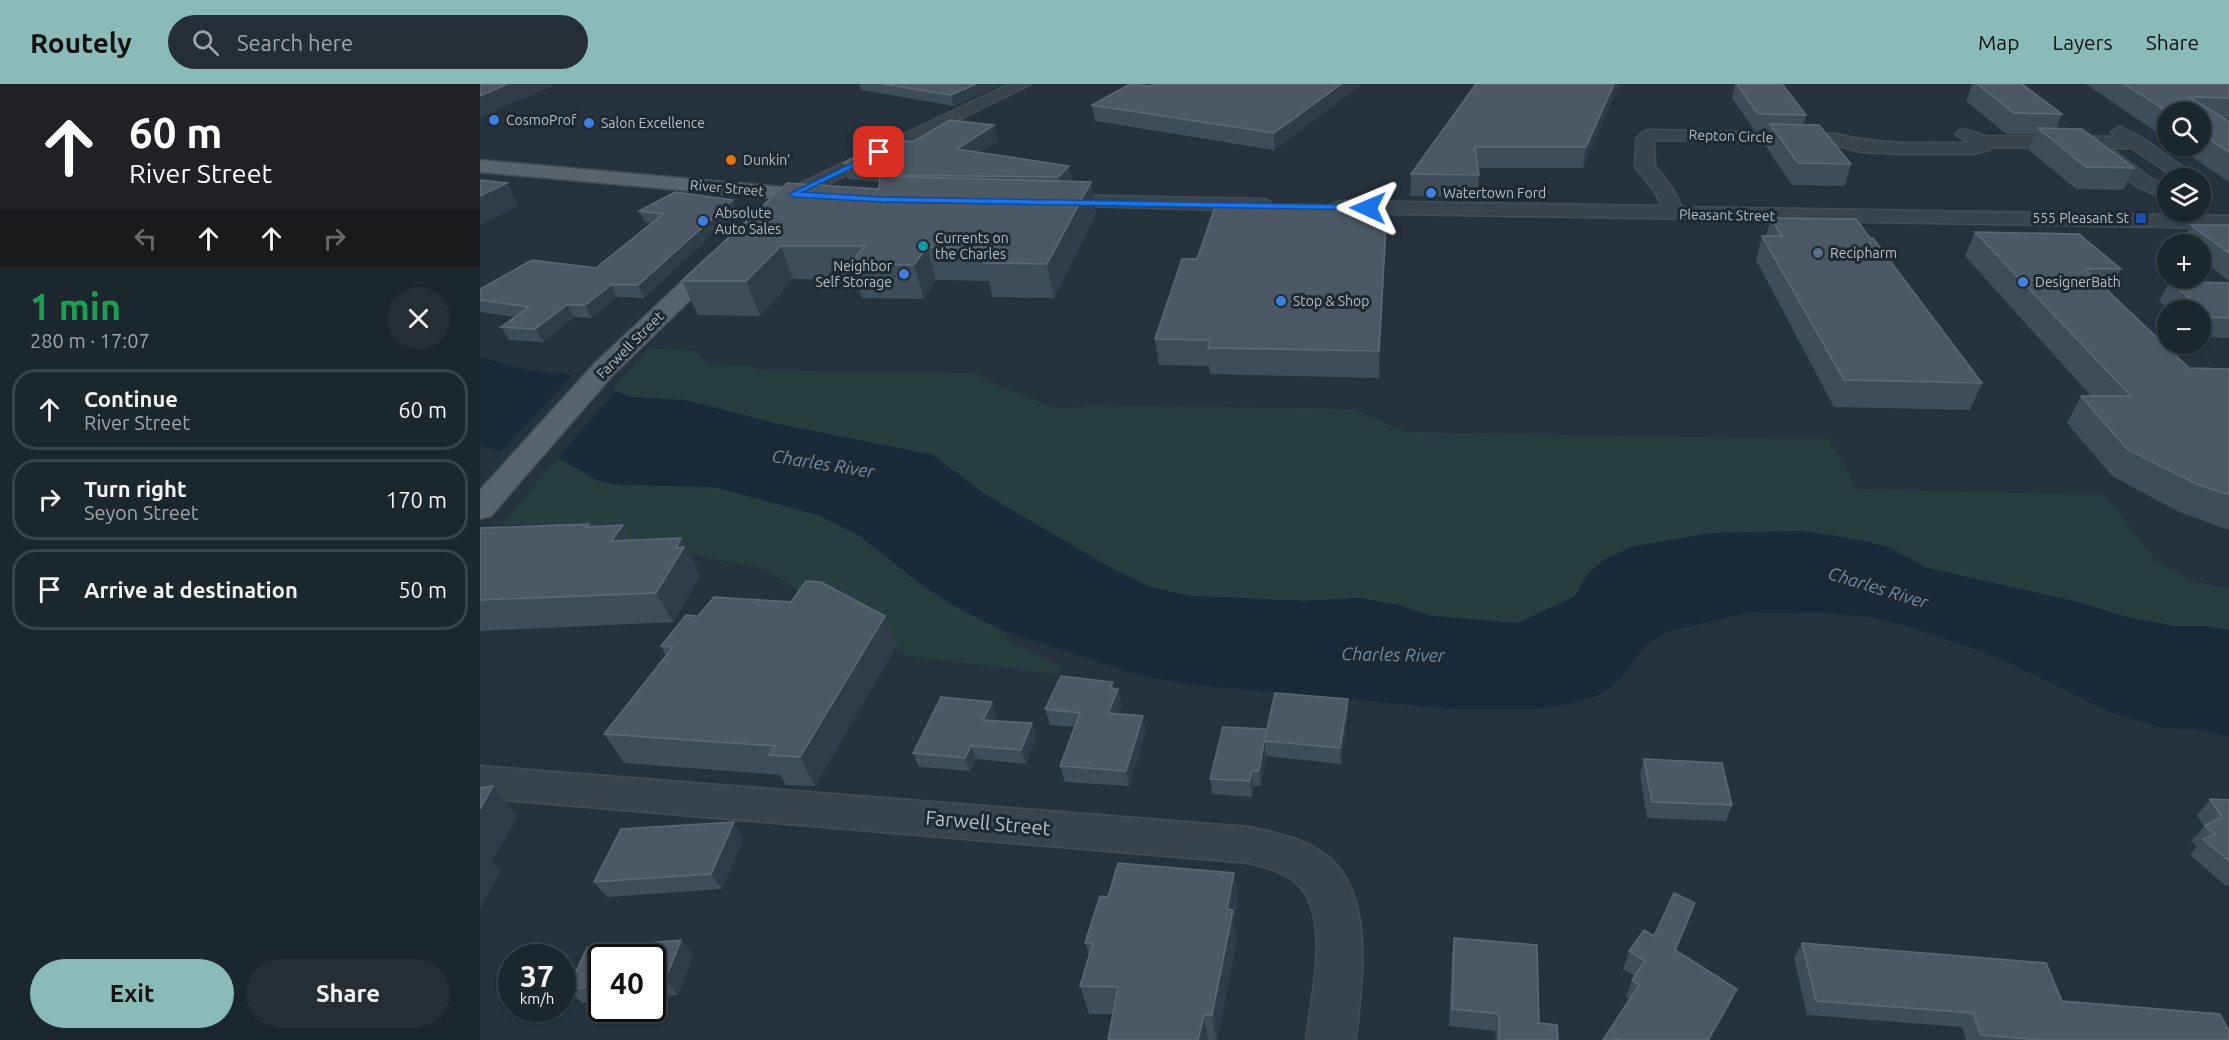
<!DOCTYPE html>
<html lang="en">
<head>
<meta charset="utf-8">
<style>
	body { margin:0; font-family:Ubuntu,sans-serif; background:#252e35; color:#f1f3f6; height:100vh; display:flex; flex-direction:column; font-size:22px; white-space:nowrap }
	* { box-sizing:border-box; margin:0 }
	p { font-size:20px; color:#a0a5aa }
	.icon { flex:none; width:33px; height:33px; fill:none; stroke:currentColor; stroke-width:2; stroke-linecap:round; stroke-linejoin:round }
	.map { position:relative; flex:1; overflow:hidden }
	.drawer { display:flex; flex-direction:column; background:#1c262d; width:480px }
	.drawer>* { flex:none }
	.guide { background:#202124; color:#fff; overflow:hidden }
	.controls { position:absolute; left:1677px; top:18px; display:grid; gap:12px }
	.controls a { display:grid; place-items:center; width:54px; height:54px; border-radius:50%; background:#1c262d; box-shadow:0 2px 4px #0004,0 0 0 2px #3a4349; font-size:30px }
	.speed { position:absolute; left:18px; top:860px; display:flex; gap:12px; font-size:30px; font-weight:700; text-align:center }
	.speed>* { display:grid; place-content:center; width:78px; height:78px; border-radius:50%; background:#1c262d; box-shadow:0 2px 4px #0004,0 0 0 2px #3a4349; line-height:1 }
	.speed small { font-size:15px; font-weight:400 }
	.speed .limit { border:3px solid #111; border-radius:9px; background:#fff; color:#111 }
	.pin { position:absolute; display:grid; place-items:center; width:51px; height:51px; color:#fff; margin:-26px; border-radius:12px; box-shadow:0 3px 9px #0006 }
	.me { position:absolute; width:66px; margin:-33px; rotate:271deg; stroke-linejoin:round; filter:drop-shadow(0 0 4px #0008) }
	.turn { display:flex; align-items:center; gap:21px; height:126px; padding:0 30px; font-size:27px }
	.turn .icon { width:78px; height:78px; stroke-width:2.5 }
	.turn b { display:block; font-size:42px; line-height:51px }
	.lanes { display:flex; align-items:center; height:57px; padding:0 30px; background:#0003; justify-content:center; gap:30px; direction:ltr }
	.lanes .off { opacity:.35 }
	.round { display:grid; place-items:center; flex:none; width:63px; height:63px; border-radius:32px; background:#252e35 }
	.summary { display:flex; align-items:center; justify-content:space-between; height:102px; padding:0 30px }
	h1 { font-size:36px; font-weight:700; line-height:45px; color:#1e9e55 }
	.cta { display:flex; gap:12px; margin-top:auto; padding:12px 30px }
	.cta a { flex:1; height:69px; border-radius:36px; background:#8bbbb9; color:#111; font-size:24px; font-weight:700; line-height:69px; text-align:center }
	.cta a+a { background:#252e35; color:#f1f3f6 }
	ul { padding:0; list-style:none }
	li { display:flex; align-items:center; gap:18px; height:81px; margin:0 12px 9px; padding:0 18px; border:3px solid #3a4349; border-radius:24px }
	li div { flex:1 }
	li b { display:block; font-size:22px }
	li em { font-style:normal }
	header { display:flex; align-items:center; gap:36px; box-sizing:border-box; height:84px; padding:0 30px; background:#8bbbb9; color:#111 }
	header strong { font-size:28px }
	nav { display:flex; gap:33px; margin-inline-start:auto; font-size:21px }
	.search { width:420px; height:54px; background:#252e35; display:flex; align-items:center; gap:15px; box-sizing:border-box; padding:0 21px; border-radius:33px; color:#a0a5aa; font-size:22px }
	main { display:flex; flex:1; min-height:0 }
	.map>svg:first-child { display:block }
	.green { fill:#283d3d }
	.water { fill:#1a2a39 }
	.pier { fill:#26323c }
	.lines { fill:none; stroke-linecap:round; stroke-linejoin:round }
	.minor-casing { stroke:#434d56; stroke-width:3 }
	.major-casing { stroke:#434d56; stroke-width:3 }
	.minor { fill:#3a444d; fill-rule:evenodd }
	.major { fill:#58636c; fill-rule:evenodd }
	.wall { fill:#3f4d58 }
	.shaded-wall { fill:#303d48 }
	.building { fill:#4c5964; stroke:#5c6974; stroke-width:1.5 }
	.route { fill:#1a73e8; stroke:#114b97; stroke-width:1.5 }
	.shop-dot { fill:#3f7fe0; stroke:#1f2932; stroke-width:2 }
	.food-dot { fill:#e8710a; stroke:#1f2932; stroke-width:2 }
	.transit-dot { fill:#1a4fb4; stroke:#1f2932; stroke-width:2 }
	.culture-dot { fill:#0f9aa8; stroke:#1f2932; stroke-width:2 }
	.service-dot { fill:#5c6f8a; stroke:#1f2932; stroke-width:2 }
	.labels { text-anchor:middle; stroke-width:6; stroke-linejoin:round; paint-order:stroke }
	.far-poi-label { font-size:14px; fill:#b6bfc8; stroke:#1f2932; text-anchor:start }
	.far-street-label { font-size:14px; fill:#b6bfc8; stroke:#1f2932 }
	.water-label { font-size:18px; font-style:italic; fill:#728ca3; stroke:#1f2932 }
	.near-street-label { font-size:20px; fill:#b6bfc8; stroke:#1f2932 }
</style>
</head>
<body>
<header>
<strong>Routely</strong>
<div class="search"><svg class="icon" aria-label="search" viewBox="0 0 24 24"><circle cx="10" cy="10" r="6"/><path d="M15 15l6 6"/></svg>Search here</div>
<nav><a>Map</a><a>Layers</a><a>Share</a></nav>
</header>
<main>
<section class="drawer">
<div class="guide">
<div class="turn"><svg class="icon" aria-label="ahead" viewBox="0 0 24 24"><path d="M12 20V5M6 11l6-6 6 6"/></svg><div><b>60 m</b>River Street</div></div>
<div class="lanes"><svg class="icon off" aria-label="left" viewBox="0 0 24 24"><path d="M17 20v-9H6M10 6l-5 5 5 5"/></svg><svg class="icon" aria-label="ahead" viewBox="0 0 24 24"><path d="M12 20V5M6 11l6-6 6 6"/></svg><svg class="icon" aria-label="ahead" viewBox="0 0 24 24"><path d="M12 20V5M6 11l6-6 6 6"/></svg><svg class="icon off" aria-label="right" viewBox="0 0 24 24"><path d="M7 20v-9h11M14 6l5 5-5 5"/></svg></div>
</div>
<div class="summary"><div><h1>1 min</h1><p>280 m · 17:07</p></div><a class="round"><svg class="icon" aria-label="close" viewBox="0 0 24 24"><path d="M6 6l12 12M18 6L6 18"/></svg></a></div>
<ul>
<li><svg class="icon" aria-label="ahead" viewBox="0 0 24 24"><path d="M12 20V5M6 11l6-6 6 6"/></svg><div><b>Continue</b><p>River Street</p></div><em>60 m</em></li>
<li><svg class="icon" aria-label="right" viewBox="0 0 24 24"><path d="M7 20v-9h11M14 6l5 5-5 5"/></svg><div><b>Turn right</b><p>Seyon Street</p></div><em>170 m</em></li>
<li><svg class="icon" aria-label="arrive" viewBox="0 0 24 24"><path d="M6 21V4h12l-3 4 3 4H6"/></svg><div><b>Arrive at destination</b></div><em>50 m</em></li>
</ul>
<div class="cta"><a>Exit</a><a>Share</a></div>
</section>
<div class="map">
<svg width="1749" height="956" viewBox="0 0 1749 956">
	<rect width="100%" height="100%" fill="#26323c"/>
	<path class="green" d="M169,264L215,267L228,281L271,282L278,286L495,289L517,301L579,325L611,321L874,325L926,348L1349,355L1377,405L1625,411L1676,477L1710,496L1749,505V546L1724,542H1693L1646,533L1598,518L1447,484L1410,464L1361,452L1323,447L1232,449L1152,463L1127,474L1108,489L1094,513L1038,539L952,532L918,521L880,514L824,517L711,512L670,503L631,484L506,411L453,371L293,339L224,320L152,313L131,306Z
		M78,374L119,397L138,401L234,403L338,431L380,452L457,511L522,546L528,557L582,582L576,590L427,572L281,484L55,440L21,442Z"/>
	<path class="water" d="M0,273L43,285L91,291L152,313L205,316L293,339L453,371L506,411L631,484L670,503L711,512L824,517L880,514L918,521L952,532L1038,539L1094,513L1108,490L1127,474L1152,463L1232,449L1323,447L1393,459L1410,464L1447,484L1598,518L1646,533L1693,542H1724L1749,546V652L1713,645L1682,644L1630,628L1525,577L1486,562L1431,543L1391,533L1347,529L1271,528L1189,547L1167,560L1137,598L1119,611L1088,620L1060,625H973L707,600L658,591L522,546L474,522L438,498L380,452L338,431L234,403L138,401L119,397L78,374L23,369L0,361Z"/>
	<path class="pier" d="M94,289L137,305L76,377L18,371Z"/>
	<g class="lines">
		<g class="minor-casing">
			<path id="minor" d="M530,0H551L320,114H306L303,110L306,106Z
				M1640,43L1664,55L1718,94H1696L1652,64H1630L1672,95L1688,102V116L1658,103L1607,64L1512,63L1509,66L1493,70H1421L1381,68L1352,60L1174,56L1175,82L1191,102L1202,123L1749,132V144L861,129L854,127L851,123L854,119L861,117L1182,122L1172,104L1155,83L1156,55L1164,47L1170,46L1355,50C1400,61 1444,59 1490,59L1475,50L1484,45L1505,52L1636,53L1631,48Z
				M570,111L782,115L789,117L792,121L789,125L782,127L563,121L560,117L563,113Z
				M0,682L769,743C796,749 824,754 846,771C897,810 881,902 876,956H826C831,915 852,829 816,799C802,787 786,783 769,779L0,714Z"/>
		</g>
		<g class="major-casing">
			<path id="major" d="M0,76L313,104L320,106L323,110L320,114L313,116L0,88Z
				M239,168L247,170L250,175L247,180L132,292L11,432L0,435V406L114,280L231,170Z"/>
		</g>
		<use href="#minor" class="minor"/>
		<use href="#major" class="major"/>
	</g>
	<path class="wall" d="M379,0H521L474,22L381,6Z
		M882,0L794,66L615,37L612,21Z
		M1139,0L1103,84H998L999,91L998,113L930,112L931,90Z
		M1255,0H1302L1326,31L1324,40L1371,80L1365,102L1312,101L1285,61L1289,46H1274L1252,14Z
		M1492,0H1542L1582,30L1576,45L1654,84L1643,106L1596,105L1549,66L1555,50H1526L1486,17Z
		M1606,0H1749V34H1744L1749,37V98L1696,62H1720V28H1688V56Z
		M518,57L499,68L592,98H611L616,130L574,214L512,213L509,197L456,196L444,215L382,214L376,196L313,195L280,232L218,231L202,197L399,105L400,98L368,95L363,79L433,58Z
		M907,123L899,294L730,290L729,282L679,281L675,255L717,175Z
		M159,127H257L164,214L137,213L111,234L94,233L63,258L29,256L21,243L36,233L0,228V205L116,184L171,139L165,138Z
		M1291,134L1502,299L1490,326L1354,323L1276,176L1282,152H1286Z
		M1711,141H1749V197L1720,174V160H1703L1701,159Z
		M1495,148L1641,185L1629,208L1709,284L1749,285V446L1699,428L1632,392L1587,339L1601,312H1611L1485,172Z
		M1690,197L1749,199V254L1720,253V226H1690L1679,217Z
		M109,440L110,443L143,441L151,456L217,483L216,485L220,492L193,538L0,547V444Z
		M218,532H405L417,561L335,702L306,701L300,691L144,679L124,650L186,572L181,562Z
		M633,598L634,605L642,621L638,630L666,647L649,702L585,698L580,682L595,643L570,641L565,625Z
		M868,615V631L861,680L786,672L781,702H773L772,713L732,710L730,695L786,645Z
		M517,631L514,637L552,639L556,652L546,680L496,675L490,687L439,683L433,669Z
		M1164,675L1252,721L1246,737L1167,734L1160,691Z
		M1730,715L1749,716V801L1746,802L1710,771L1717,762L1711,757L1724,743L1717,731Z
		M263,754L242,805L127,813L114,798Z
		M754,789L758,818L754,835L757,854L737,956H628L633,930H609L600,902L609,871L605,859Z
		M1209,837L1196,866L1249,922L1230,956H1123L1150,916L1146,913L1152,896L1154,892L1143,885L1149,867L1174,852Z
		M974,854L1059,939L1078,956H1016L1015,947L969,942L972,872Z
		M201,856L213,871L198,911L172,913V873H122V917L102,919L88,905L107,864Z
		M1322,859L1582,917L1749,956H1486L1482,943L1327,931L1314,874Z"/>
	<path class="shaded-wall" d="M27,0H76L0,34V12Z
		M496,0H521L474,22L471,11Z
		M861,0H882L794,66V49Z
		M1134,0H1139L1103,84L1106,63Z
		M514,41L518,57L480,81L477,65Z
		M589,82L592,98L581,110L578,93Z
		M611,98L616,130L574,214L567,180Z
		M27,99L39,122L0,141V112Z
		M253,116L257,127L164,214L158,201Z
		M907,123L906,146L899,294V267Z
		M301,162L313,195L280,232L266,197Z
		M447,163L456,196L444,215L434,181Z
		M131,201L137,213L111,234L105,221Z
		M87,221L94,233L63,258L55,245Z
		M143,441L159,470L131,457Z
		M201,454L217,483L216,485L220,492L193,538L176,509L196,464Z
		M405,532L417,561L335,702L320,673Z
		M633,598L636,611L638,605L642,621L632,645L628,629L630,604Z
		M868,615V631L861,680L860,664Z
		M512,618L517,631L508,650L503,636Z
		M663,632L666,647L649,702L646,687Z
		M552,639L556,652L546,680L541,666Z
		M784,657L786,672L781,702L779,687Z
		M491,662L496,675L490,687L485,674Z
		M772,687L773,702L772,713L770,697Z
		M13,702L38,732L12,778L21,787L0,825V725Z
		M254,738L263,754L242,805L231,790Z
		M754,789L758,818L754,835L757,854L737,956H736L732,931L747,825Z
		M1215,819L1209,837L1189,883L1195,866Z
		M201,856L213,871L198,911L185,896Z
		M1257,905L1249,922L1230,956H1228Z
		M724,931L728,956H718Z"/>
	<path class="building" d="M0,0H27L0,12Z
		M402,0H496L471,11Z
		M650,0L670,2L674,0H861L794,49L612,21Z
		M996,0H1134L1106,63H995L999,91L931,90Z
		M1257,0H1302L1326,31L1278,30Z
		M1497,0H1542L1582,30L1534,29Z
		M1644,0H1749V14L1709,13L1749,37V68L1720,49V28H1688Z
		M470,36L514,41L477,65L589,82L578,93L406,91L407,83L363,79L410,55L433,58Z
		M1290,40L1339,41L1371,80L1318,79Z
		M1558,44L1602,45L1654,84L1606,83Z
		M400,92L611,98L567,180L504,179L514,164L447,163L434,181L370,180L385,162H301L266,197H202L307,99L399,105Z
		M0,96L27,99L0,112Z
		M195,108L253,116L158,201H131L105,221H87L55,245L21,243L49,223L0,216V205L52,176L116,184L183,130L159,127Z
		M736,120L907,123L899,267L728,264L730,256L675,255L702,175H717Z
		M1291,134L1376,135L1390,154H1393L1502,299L1364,296L1282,152H1302Z
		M1711,141H1749V169Z
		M1495,148L1599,150L1641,185H1605L1709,284L1749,285V411L1717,400L1647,365L1601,312H1651Z
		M1690,197L1749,199V234L1730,233Z
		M109,440L106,443L143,441L131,457L201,454L196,464L204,463L176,509L0,516V444Z
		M326,497L341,498L405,532L320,673L289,671L295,662L124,650L193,563L181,562L206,531L218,532L234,513L311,518Z
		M581,592L633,598L630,604L638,605L628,629L663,632L646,687L580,682L600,629L565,625Z
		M795,609L868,615L860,664L784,657L779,687H772L770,697L730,695L743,643L786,645L785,654Z
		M461,613L512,618L503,636L552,639L541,666L491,662L485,674L433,669Z
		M1164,675L1242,679L1252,721L1172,718Z
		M13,702L0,725V704Z
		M1730,715L1749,716V777L1723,755L1735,750L1725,742L1742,733Z
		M254,738L231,790L114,798L141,745Z
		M638,779L754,789L747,825L753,826L732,931H724L718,956H628L638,903L600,902L613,859H605L620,812L628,813Z
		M1194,809L1215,819L1195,866L1257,905L1228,956H1139L1136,954L1137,956H1123L1159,901L1152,896L1165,877L1149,867L1164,846L1174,852Z
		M974,854L1057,861L1059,939L1077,941L1078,956H1019V930L972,925Z
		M201,856L185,896L172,897V873H122V902L88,905L107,864Z
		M1322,859L1566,879L1582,917L1740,930L1749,947V956H1561L1501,951L1493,929L1336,917Z"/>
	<path class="route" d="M399,66L401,70L323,108L401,113L888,121L892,124L888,126L401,118L313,113L309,110Z"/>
	<g class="shop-dot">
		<circle cx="14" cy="36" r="6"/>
		<circle cx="109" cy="39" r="6"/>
		<circle cx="951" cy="109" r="6"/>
		<circle cx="223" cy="137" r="6"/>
		<circle cx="424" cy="190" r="6"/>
		<circle cx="1543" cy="198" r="6"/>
		<circle cx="801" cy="217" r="6"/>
	</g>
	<circle class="food-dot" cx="251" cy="76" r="6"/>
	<rect class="transit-dot" x="1655" y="128" width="12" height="12" rx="3"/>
	<circle class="culture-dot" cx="443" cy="162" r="6"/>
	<circle class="service-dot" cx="1338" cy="169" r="6"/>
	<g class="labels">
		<g class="far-poi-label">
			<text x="26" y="41">CosmoProf</text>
			<text x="121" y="44">Salon Excellence</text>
			<text x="263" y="81">Dunkin'</text>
			<text x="963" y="114">Watertown Ford</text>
			<text x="235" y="134">Absolute<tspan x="235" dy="16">Auto Sales</tspan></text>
			<text x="1649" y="139" text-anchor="end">555 Pleasant St</text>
			<text x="455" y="159">Currents on<tspan x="455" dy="16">the Charles</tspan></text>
			<text x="1350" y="174">Recipharm</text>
			<text x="412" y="187" text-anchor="end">Neighbor<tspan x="412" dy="16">Self Storage</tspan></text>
			<text x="1555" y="203">DesignerBath</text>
			<text x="813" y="222">Stop &amp; Shop</text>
		</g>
		<g class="far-street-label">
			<text transform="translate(1251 52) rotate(2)" y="5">Repton Circle</text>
			<text transform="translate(247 104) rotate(5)" y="5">River Street</text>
			<text transform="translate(1247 131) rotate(1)" y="5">Pleasant Street</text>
			<text transform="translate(150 261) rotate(-45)" y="5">Farwell Street</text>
		</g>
		<g class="water-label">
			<text transform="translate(343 380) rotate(9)" y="6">Charles River</text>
			<text transform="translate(1398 504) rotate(17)" y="6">Charles River</text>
			<text transform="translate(913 571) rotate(1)" y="6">Charles River</text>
		</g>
		<g class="near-street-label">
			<text transform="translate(508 739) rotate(5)" y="7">Farwell Street</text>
		</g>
	</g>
</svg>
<div class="controls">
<a><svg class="icon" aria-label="search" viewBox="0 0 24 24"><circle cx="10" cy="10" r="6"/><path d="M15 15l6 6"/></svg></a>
<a><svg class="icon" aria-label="layers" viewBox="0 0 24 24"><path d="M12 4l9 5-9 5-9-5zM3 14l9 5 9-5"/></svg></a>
<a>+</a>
<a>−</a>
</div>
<div class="speed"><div>37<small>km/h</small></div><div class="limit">40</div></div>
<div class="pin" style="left:399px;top:68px;background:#d93025"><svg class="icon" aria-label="arrive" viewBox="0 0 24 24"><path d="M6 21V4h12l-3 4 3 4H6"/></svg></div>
<svg class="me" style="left:888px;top:124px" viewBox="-20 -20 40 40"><path d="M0-17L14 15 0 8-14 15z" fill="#1a73e8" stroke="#fff" stroke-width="4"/></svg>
</div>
</main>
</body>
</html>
